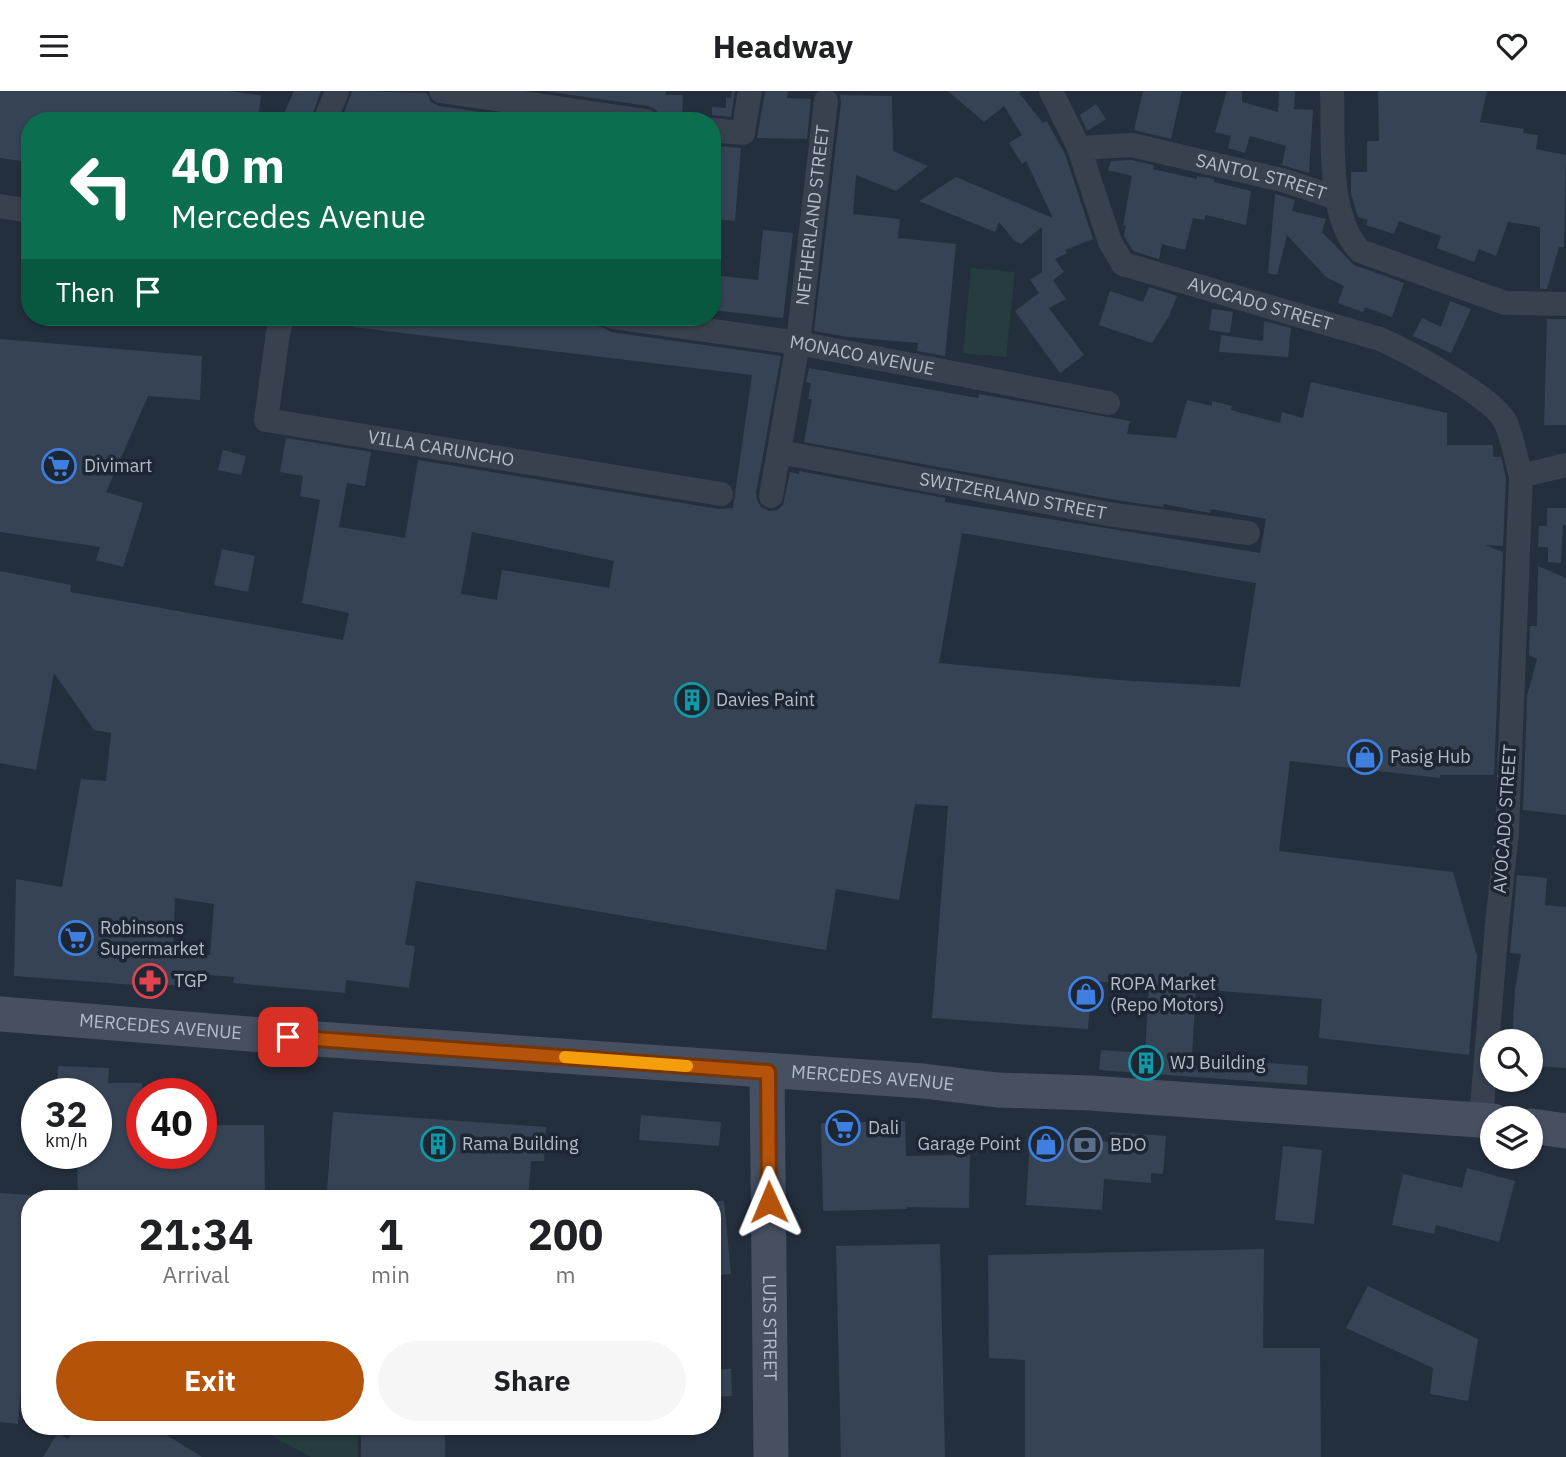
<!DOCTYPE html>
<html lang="en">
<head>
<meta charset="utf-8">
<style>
	body { margin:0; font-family:"IBM Plex Sans",sans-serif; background:#f6f6f6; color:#202124; height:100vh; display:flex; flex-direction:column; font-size:26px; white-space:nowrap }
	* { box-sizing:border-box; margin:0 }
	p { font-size:23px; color:#757577 }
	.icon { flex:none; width:38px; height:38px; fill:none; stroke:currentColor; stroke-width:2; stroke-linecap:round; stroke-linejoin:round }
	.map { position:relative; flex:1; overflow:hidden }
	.details { position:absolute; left:21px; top:1099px; width:700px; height:245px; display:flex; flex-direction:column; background:#fff; border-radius:28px; box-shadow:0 2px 5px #0004 }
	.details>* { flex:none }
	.hud { position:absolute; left:21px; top:21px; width:700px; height:214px; border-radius:28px; box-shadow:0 2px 5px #0004; background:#0b6e4f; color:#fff; overflow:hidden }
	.fabs { position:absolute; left:1480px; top:938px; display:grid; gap:14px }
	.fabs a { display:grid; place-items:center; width:63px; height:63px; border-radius:50%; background:#fff; box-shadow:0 2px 5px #0004; font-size:35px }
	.speed { position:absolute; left:21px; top:987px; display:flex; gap:14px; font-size:35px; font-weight:700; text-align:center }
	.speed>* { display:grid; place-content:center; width:91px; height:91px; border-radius:50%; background:#fff; box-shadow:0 2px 5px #0004; line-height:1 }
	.speed small { font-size:18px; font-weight:400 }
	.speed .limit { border:10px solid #d22; background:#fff; color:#111 }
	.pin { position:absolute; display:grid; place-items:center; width:60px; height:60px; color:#fff; margin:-30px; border-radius:14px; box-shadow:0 4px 10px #0006 }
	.me { position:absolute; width:77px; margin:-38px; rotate:359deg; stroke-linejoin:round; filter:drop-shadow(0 0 5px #0008) }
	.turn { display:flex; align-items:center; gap:24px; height:147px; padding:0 35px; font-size:32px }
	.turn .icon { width:91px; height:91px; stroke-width:2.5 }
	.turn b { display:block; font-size:49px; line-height:60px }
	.then { display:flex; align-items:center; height:66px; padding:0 35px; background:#0003; gap:14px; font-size:26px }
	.eta { display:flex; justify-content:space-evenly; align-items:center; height:119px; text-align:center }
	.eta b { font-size:42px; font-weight:800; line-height:49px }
	.button { display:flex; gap:14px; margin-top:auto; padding:14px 35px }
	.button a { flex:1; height:80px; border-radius:42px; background:#b45309; color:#fff; font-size:28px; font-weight:800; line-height:80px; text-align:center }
	.button a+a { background:#f6f6f6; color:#202124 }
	header { display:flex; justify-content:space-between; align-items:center; height:91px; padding:0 35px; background:#fff; font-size:32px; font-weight:800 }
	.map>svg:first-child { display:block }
	.green { fill:#263c3f }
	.building { fill:#364354; fill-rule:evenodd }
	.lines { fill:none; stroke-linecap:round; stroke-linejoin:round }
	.street { stroke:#38414e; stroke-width:24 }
	.secondary { stroke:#465061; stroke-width:35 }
	.route-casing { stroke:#753606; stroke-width:18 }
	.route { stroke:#b45309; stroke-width:12 }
	.slow { stroke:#f59e0b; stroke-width:12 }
	.labels { text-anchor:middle; stroke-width:7; stroke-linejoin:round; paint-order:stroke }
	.street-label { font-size:18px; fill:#b4bcc9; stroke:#1d2633 }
	.poi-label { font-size:18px; fill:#b4bcc9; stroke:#1d2633; text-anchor:start }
</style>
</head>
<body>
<header><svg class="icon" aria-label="menu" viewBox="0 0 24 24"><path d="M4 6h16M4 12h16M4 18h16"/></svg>Headway<svg class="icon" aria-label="heart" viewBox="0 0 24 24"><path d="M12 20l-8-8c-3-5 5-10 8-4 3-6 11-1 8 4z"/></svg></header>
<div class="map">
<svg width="1566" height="1366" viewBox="0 0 1566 1366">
	<rect width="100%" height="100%" fill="#242f3e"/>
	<path class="green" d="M971,177L1015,181L1006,266L963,262Z
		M254,1335H358V1366H311Z"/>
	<path class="building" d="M0,0H228L261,4L258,30H30V71L0,67Z
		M294,0H321L310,30H281Z
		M352,0L427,2L431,11L439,15L542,30H341Z
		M544,0H666L665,4H683L682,27L660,26L656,19L648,15Z
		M732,0H735L731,26L712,24V16L726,17V7H731Z
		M765,0H788L787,7L811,8L807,48L757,47Z
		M948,0H1022L1019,2L1043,32L1047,30L1065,63L1093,148L1065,159L1067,162L1055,168L1064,181L1053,189L1066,208L1049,217L1084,264L1060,282L1015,220L1039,202L1030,189L1042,181V136L1021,153L1014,149L999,131L995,141L919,110L956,86L1053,127L1026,70L1022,73L1009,52L1022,44L1004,15L984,31Z
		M1143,0H1182L1171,48L1134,39Z
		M1227,0H1242V11L1278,21L1279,0H1295L1294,18L1313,19L1309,82L1282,74L1286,55L1250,45L1245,62L1228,57L1231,45L1215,41Z
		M1378,0H1487L1480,31L1524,38L1523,42L1538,44L1536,58L1566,64L1564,156H1559L1547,198H1540V136L1508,131L1496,165L1479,158L1474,171L1437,157L1441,145L1399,130L1394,143L1366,134L1368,129L1358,126L1351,103V81H1367V50H1379Z
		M840,4L892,5L893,60L928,75L896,100L856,84L853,123L900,128L898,147L956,153L945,265L917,260L918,252L848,246L814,240L841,12Z
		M1096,13L1106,28L1087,40L1080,24Z
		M719,55L741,57L735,130L712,128L713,108H716Z
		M1131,69L1154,74L1153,78L1197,88V85L1214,88V91L1251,100L1246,134L1206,124L1204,129L1193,127L1185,159L1162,153L1159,168L1133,160L1124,145L1126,134L1123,135L1132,85L1108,79L1111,70Z
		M1275,103L1295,109L1292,120L1326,128L1322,141L1354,174L1404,192L1392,226L1365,216L1363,221L1338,212L1344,195L1326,186L1287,144L1277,184L1268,182Z
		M763,139L793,142L783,227L712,219V184L758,189Z
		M1149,196L1177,205L1169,225L1152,252L1099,234L1110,200L1143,211Z
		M1450,210L1471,218L1451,262L1413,245L1422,227L1441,236Z
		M1212,218L1233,221L1230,242L1209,239Z
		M354,226H525L602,236L611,241L781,265L756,402L757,409L761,416L769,420L777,419L783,414L790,381L799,383V380L945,407V411L1260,462L1266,428L1211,418L1210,422L1164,413L1163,416L1110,408L804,351L812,308H808L811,292L806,291L809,277L978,307L979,303L1130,330L1127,343L1176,347L1187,309L1212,315V310L1232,315L1231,319L1280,332L1282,321L1303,327L1311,291L1447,322V354H1493V366H1501L1506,387L1503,455L1485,454L1503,461L1494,684H1440V687L1290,670L1279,760L1453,781L1477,865L1469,964L1319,947L1322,908L1196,898L1192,966L1308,975L1307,994L1099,979L1101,959L1145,962L1149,895L1092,890L1088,938L932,927L948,715L915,713L899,809L836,798L826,859L416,790L405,854L415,855L409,897L346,889L345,902L233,892L234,886L181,882V894H136L14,885L16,788L62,796L81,688L106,690L111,642L94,639L54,582L36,679L0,672V480L71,494L70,501L343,549L349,522L302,512L320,409L300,405L303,385L280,381L286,347L371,361L365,395L347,392L339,436L405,447L418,369L719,418L733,417L752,284L353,236ZM472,441L614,470L609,497L502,479L497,509L461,503ZM962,442L1256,492L1240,596L1117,589L939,572ZM175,807L214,813L210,864L173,863Z
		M1547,228H1566V334H1544Z
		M1264,230L1291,237L1288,266L1219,261L1221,244L1263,250Z
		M0,248L202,265L200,309L148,305L106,401L143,412L123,476L96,469L100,456L0,441Z
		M223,359L246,365L241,384L218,379Z
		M1547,417H1566V434H1563L1561,472L1548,471V456H1538L1539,435H1547Z
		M222,458L255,465L248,501L214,494Z
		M1538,475L1566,487V724L1523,719L1527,605L1537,568L1529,564L1530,535H1537Z
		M1517,784L1547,787L1545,814L1566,816V977L1531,975V950H1512L1515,899L1521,863L1510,862Z
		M58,975L109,977L108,992H142V1062H201V1034H264L265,1108H78L77,1062H96V1003H57Z
		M333,1021L546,1036L544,1070H531L528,1108H429L327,1100Z
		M641,1024L721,1031L719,1055L639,1049Z
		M905,1030L906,1065L970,1064L969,1117L907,1116V1118L823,1120L821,1032Z
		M1110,1041L1166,1045L1163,1083L1151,1082V1092L1104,1088L1102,1119L1026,1114L1030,1046L1109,1051Z
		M1283,1055L1322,1059L1314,1133L1275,1129Z
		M1467,1077L1515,1090L1499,1151L1436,1134L1434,1143L1392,1134L1403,1083L1462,1097Z
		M0,1102L30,1104V1192L18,1333L0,1331Z
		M724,1110L731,1183L712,1185V1111Z
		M940,1153L945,1366H841L836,1155Z
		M1264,1158L1263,1257H1320L1321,1366H1025V1269L989,1267L988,1164Z
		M1368,1195L1478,1248L1468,1310L1430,1303L1433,1277L1346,1237Z
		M712,1278H731L732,1305L712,1306Z
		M76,1335H152L202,1366H43L58,1341L68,1348Z
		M361,1335H445V1366H361Z"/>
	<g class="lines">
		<g class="street">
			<path d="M441,0L646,30"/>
			<path id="s1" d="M1051,0L1079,57L1110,151L1123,173L1380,248C1407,260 1494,306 1506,332C1513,349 1516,368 1521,385L1507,741L1497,833L1481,1028"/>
			<path d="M1332,0C1334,49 1326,123 1360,160L1505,212L1566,213"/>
			<path d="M325,30L337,0"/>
			<path d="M712,39L743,42L750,0"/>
			<path id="s2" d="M1079,57L1132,54L1286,90L1336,107"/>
			<path d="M0,115L30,120"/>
			<path id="s3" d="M283,226L278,242L266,329L721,403"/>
			<path id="s4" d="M613,226L798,252L1108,312"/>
			<path id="s5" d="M779,361L1108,423L1248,442"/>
			<path d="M1521,385L1566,374"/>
			<path id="s6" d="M771,405L798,252L826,10"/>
		</g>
		<g class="secondary">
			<path id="s7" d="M0,923L288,946L923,990L997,999L1090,1002L1493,1030"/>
			<path id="s8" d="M767,981L771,1366"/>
			<path d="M1531,1035L1566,1040"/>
		</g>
	</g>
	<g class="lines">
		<g class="route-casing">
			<path id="route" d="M288,946L768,981L769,1111"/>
		</g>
		<use href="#route" class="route"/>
		<path class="slow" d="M565,966L687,975"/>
	</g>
	<defs>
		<g id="supermarket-ring" transform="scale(1.75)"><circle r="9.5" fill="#1d2633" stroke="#3f7fe0" stroke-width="1.5"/><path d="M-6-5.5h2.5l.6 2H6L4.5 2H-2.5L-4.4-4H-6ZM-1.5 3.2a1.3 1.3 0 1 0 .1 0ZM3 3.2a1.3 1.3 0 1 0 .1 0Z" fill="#3f7fe0"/></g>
		<g id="building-ring" transform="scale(1.75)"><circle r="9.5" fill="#1d2633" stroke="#0f9aa8" stroke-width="1.5"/><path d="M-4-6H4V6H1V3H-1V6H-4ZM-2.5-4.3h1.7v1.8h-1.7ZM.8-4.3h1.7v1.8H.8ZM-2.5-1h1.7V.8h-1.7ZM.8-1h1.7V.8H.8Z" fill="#0f9aa8"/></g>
		<g id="shop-ring" transform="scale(1.75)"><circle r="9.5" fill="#1d2633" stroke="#3f7fe0" stroke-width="1.5"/><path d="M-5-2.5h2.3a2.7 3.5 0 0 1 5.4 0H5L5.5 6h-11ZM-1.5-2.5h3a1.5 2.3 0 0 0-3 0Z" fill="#3f7fe0"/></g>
		<g id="pharmacy-ring" transform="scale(1.75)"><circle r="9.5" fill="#1d2633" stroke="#e0444e" stroke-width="1.5"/><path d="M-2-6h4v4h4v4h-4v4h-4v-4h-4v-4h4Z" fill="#e0444e"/></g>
		<g id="bank-ring" transform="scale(1.75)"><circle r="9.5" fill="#1d2633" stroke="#5c6f8a" stroke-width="1.5"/><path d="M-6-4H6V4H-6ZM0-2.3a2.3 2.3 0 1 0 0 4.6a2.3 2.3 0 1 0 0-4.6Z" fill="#5c6f8a"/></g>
	</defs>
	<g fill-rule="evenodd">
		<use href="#supermarket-ring" x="59" y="375"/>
		<use href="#building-ring" x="692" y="609"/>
		<use href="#shop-ring" x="1365" y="666"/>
		<use href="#supermarket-ring" x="76" y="847"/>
		<use href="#pharmacy-ring" x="150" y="890"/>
		<use href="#shop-ring" x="1086" y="903"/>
		<use href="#building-ring" x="1146" y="972"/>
		<use href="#supermarket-ring" x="843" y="1037"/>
		<use href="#building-ring" x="438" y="1053"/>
		<use href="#shop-ring" x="1046" y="1053"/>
		<use href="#bank-ring" x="1085" y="1054"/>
	</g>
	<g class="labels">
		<g class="street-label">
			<text dy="6" stroke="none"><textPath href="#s2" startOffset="186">SANTOL STREET</textPath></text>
			<text dy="6" stroke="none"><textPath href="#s6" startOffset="284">NETHERLAND STREET</textPath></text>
			<text dy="6" stroke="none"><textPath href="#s1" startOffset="331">AVOCADO STREET</textPath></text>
			<text dy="6" stroke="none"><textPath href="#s4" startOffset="252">MONACO AVENUE</textPath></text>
			<text dy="6" stroke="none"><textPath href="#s3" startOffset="282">VILLA CARUNCHO</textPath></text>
			<text dy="6" stroke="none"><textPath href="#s5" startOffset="238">SWITZERLAND STREET</textPath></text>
			<text transform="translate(1505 728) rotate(-86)" y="6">AVOCADO STREET</text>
			<text dy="6" stroke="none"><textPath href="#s7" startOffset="161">MERCEDES AVENUE</textPath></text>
			<text dy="6" stroke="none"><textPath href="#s7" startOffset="875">MERCEDES AVENUE</textPath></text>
			<text dy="6" stroke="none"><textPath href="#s8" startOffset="256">LUIS STREET</textPath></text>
		</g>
		<g class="poi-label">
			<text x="84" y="381">Divimart</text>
			<text x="716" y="615">Davies Paint</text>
			<text x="1390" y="672">Pasig Hub</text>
			<text x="100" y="843">Robinsons<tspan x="100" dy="21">Supermarket</tspan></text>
			<text x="174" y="896">TGP</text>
			<text x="1110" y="899">ROPA Market<tspan x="1110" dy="21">(Repo Motors)</tspan></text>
			<text x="1170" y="978">WJ Building</text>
			<text x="868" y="1043">Dali</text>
			<text x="462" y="1059">Rama Building</text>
			<text x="1021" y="1059" text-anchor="end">Garage Point</text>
			<text x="1110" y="1060">BDO</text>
		</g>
	</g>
</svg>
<div class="fabs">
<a><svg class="icon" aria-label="search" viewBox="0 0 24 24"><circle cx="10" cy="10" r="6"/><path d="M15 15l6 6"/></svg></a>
<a><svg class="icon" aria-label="layers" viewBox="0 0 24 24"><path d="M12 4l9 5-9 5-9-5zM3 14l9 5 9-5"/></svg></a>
</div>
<div class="speed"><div>32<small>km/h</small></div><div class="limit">40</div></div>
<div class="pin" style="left:288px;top:946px;background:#d93025"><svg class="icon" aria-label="arrive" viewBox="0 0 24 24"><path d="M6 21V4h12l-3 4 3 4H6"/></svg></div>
<svg class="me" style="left:769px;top:1111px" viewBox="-20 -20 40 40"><path d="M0-17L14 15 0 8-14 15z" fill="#b45309" stroke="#fff" stroke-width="4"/></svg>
<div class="hud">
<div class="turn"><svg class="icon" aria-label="left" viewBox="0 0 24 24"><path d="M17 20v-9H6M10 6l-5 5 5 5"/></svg><div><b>40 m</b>Mercedes Avenue</div></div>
<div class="then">Then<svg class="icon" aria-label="arrive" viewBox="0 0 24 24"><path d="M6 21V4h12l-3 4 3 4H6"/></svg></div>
</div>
<section class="details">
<div class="eta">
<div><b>21:34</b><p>Arrival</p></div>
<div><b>1</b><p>min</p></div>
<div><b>200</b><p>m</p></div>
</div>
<div class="button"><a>Exit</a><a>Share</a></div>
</section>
</div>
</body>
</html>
